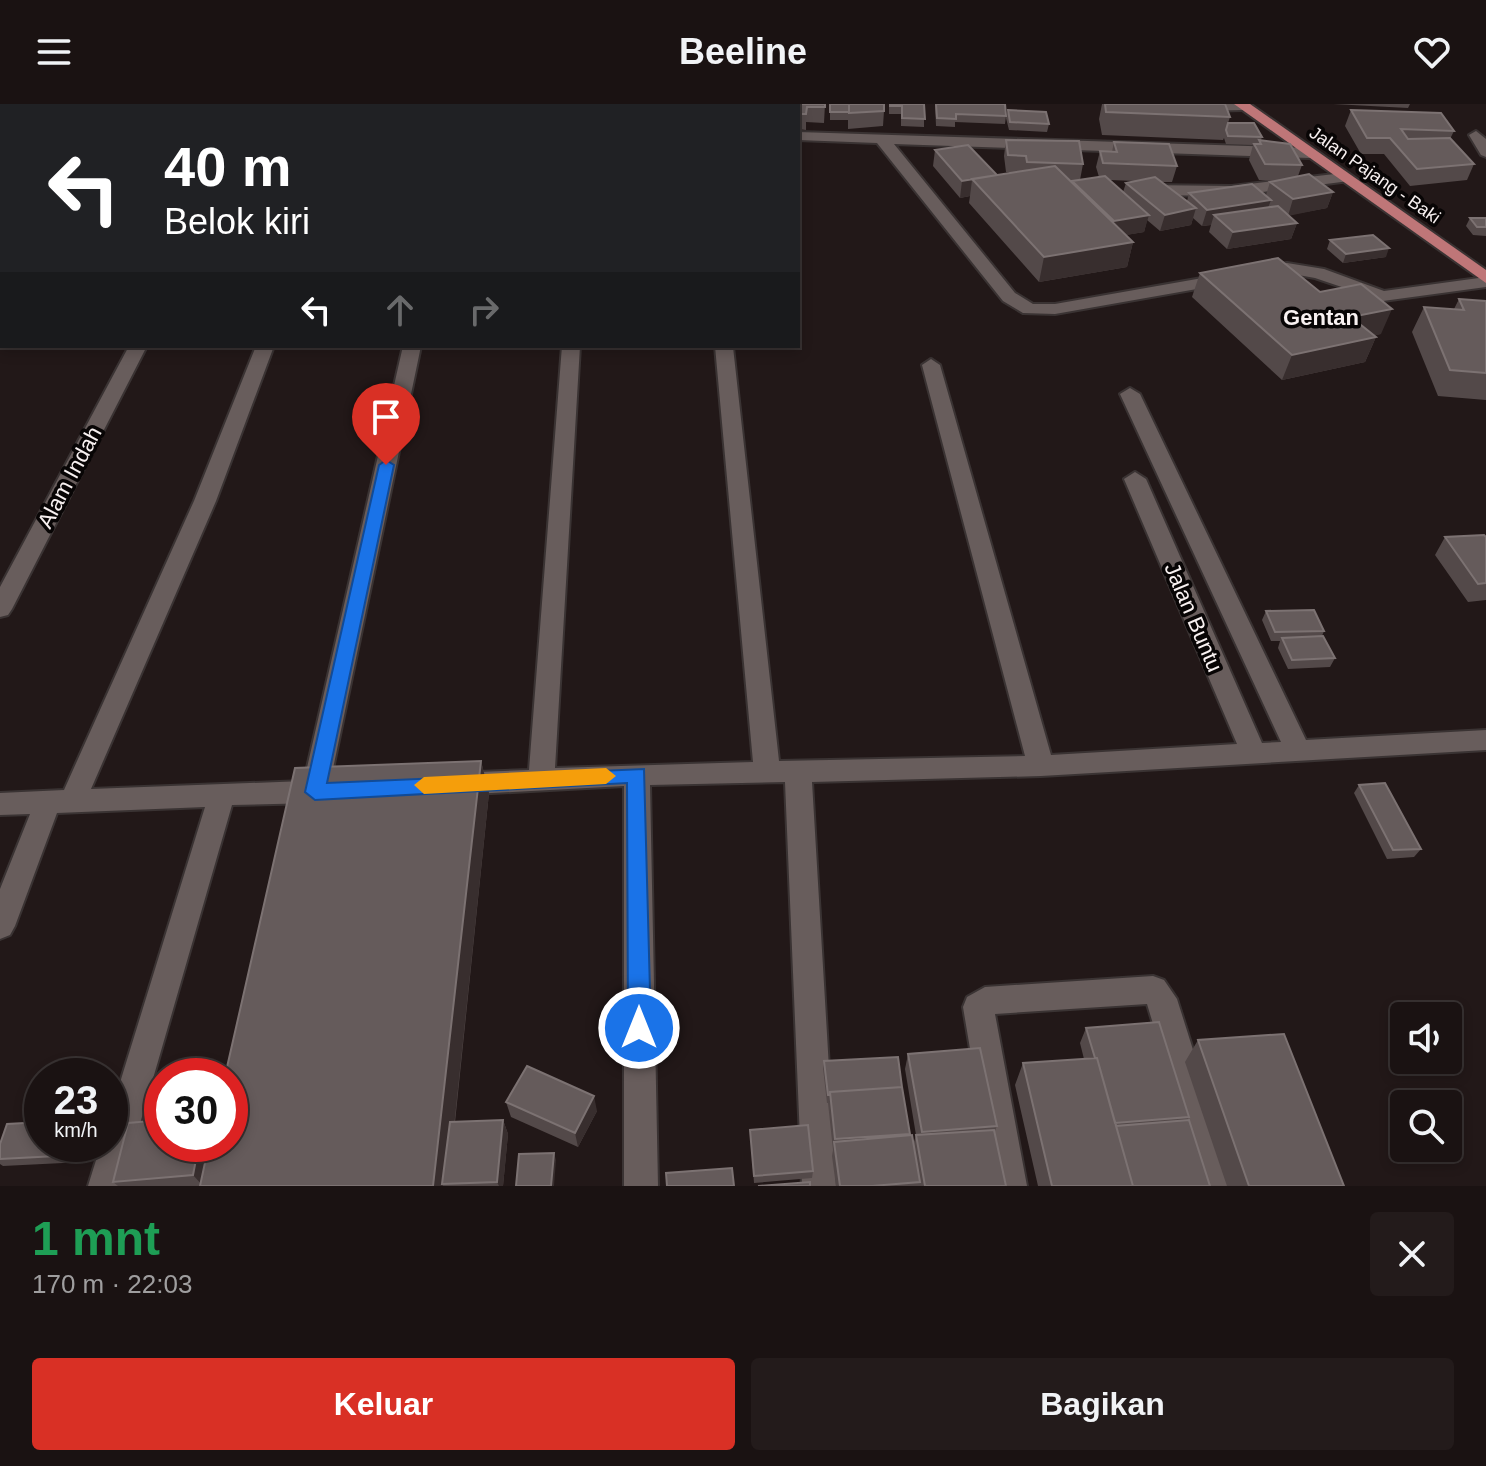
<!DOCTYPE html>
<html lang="id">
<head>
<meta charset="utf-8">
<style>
	body { margin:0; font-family:Helvetica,sans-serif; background:#231b1b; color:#f1f3f6; height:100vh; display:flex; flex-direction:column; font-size:30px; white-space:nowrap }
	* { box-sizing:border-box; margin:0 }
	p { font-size:26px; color:#9f9e9f }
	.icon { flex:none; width:44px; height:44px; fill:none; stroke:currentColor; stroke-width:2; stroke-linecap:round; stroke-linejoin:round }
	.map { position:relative; height:1082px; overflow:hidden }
	.sheet { display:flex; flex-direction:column; background:#1a1212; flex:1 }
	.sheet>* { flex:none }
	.top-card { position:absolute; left:0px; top:0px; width:800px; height:244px; box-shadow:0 4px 12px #0003,0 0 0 2px #383232; background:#202124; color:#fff; overflow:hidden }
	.buttons { position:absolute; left:1390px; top:898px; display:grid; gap:16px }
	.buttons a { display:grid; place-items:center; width:72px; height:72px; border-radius:8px; background:#1a1212; box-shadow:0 4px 12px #0003,0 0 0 2px #383232; font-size:40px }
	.speed { position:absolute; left:24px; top:954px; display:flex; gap:16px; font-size:40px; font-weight:700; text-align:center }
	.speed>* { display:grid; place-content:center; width:104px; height:104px; border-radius:50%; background:#1a1212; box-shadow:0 4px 12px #0003,0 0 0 2px #383232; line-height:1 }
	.speed small { font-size:20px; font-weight:400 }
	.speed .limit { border:12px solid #d22; background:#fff; color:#111 }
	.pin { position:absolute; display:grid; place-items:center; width:68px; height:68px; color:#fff; margin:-82px -34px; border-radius:50% 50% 50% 0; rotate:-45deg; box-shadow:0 0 8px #0007 }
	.pin .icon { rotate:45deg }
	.me { position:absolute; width:88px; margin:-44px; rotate:0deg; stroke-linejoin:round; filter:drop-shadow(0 0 6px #0008) }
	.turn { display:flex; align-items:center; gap:28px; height:168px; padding:0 32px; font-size:36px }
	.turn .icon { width:104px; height:104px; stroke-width:2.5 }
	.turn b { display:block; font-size:56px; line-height:68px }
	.lanes { display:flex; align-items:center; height:76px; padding:0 32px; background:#0003; justify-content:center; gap:40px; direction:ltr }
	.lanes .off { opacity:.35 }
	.round { display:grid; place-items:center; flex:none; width:84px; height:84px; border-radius:8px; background:#231b1b }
	.overview { display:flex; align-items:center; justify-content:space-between; height:136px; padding:0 32px }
	h1 { font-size:48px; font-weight:800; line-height:60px; color:#1e9e55 }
	.cta { display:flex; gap:16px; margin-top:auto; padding:16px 32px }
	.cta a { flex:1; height:92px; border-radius:8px; background:#d93025; color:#fff; font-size:32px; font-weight:800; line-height:92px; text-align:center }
	.cta a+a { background:#231b1b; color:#f1f3f6 }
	header { display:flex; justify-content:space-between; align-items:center; height:104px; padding:0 32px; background:#1a1212; font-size:36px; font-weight:800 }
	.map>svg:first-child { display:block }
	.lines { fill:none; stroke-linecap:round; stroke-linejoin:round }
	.minor-casing { stroke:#3a3333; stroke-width:4 }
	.major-casing { stroke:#3a3333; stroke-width:4 }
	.minor { fill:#685d5c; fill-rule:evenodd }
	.major { fill:#bf7678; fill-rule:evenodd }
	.wall { fill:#534949; fill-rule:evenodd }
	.shaded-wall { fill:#382e2e }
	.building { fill:#655b5b; stroke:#7c7272; stroke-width:2 }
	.route { fill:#1a73e8; stroke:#114b97; stroke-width:2 }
	.slow { fill:#f59e0b }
	.labels { text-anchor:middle; stroke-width:7; stroke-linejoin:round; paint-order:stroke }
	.far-street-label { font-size:18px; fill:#f8f1f1; stroke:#080505 }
	.far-quarter-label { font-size:22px; font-weight:bold; fill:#f8f1f1; stroke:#080505 }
	.street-label { font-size:22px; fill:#f8f1f1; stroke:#080505 }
</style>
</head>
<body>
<header><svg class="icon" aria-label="menu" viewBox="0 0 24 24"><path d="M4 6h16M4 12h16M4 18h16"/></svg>Beeline<svg class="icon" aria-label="heart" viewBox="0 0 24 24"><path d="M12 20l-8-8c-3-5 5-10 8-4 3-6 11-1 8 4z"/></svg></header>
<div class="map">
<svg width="1486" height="1082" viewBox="0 0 1486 1082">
	<rect width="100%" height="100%" fill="#221818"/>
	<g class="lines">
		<g class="minor-casing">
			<path id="minor" d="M199,0H214L198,2Z
				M1190,0H1250L1251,2L1244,6L1195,7L1190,6Z
				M1476,27L1486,35V53L1481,51L1469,31Z
				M798,28L1310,44L1318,49L1310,54L894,40L1015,189L1033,200H1055L1287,159L1324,165L1384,187L1486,173V183L1383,197L1315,174L1287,169L1055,210L1023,209L1003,197L877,39L798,36Z
				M1343,69L1351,74L1349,77L1232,92L1143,91L1135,86L1143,81L1232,82Z
				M0,101H2V111H0Z
				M129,242H147L12,505L8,511L0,513V483Z
				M256,242H274L216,397L91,685L304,677L403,242H421L330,679L334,687L330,695L315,699L232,701L122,1082H88L101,1040H110V1011L205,703L57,709L15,822L10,831L0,835V785L30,710L0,711V689L64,686L194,397Z
				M562,242H580L555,664L753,658L715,242L733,243L779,657L1025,652L922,261L931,255L940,261L1051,651L1237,640L1124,375L1135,368L1146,375L1262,639L1281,638L1120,290L1130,284L1140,290L1306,636L1486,626V646L1041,672L812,678L836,1082H802L785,678L650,681L658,1082H624V682L454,691L445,688L441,680L445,672L454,669L529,666Z
				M1153,872L1164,876L1177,895L1236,1082H1202L1147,900L995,910L1027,1082H993L963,903L967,893L985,883Z"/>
		</g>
		<g class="major-casing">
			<path id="major" d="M1234,0H1250L1486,166V179Z"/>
		</g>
		<use href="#minor" class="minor"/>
		<use href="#major" class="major"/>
	</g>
	<path class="wall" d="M1,0H94V2H2V58L0,60Z
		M270,0H300L298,2H271Z
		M304,0H394L393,2H305Z
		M506,0H544V2H507Z
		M825,0L824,19L806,18V26L798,25V2Z
		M830,0L884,7L883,22L848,25V16H830Z
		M889,0H924V23L901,22V10H889Z
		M935,0H1005L1006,12L1005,20L955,18V23L936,22Z
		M1102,0H1225L1230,13L1228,19L1262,33L1261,36L1302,61L1298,72L1333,88L1327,104L1289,111L1297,119L1291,135L1227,145L1209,128L1211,121L1202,122L1193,114L1191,121L1160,127L1147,116L1144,128L1125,131L1133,138L1127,163L1039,178L969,99L970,92L960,94L933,62L935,46L997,71L1019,68H1006L1004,52L1006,36L1083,60L1080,76L1099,73L1096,63L1100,47L1112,48L1114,38L1177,62L1172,78H1162L1187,97L1189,89L1266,91L1270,78L1276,77L1259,76L1249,56L1253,41L1226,40L1224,34L1223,36L1102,31L1099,15ZM1110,76L1135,77L1126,79L1123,88Z
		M1333,0H1410L1408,4Z
		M1008,6L1049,20L1047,28L1009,26L1006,14Z
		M1351,6L1454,27L1450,35L1474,60L1467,76L1410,82L1384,50H1361L1345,22Z
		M1470,114H1486V132L1473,131L1466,122Z
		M1330,136L1386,153L1343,159L1327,145Z
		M1200,169L1320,188L1381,230L1374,231L1376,233L1365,258L1282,276L1192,193Z
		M1459,195L1486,197V296L1438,292L1412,228L1424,203L1454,205Z
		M1445,433H1486V496L1468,498L1435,451Z
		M1266,507L1324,527L1322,532L1335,554L1330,563L1288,565L1278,544L1280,537H1271L1262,516Z
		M481,657L489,689L455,1018L503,1016L508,1030L503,1082H118L113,1078L230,1040Z
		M1359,681L1421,745L1414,753L1387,755L1354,689Z
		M1086,924L1189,1013L1187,1017L1210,1082H1038L1015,981L1023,959L1084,955L1080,939Z
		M1198,936L1344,1082H1227L1185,958Z
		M908,950L997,1022L994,1029L1006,1082H836L832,1052L833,1046L828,999H827L823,964L824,957L902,983L909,1032L913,1041L916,1031L905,965Z
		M506,998L597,1007L578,1043L511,1013Z
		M750,1026L813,1067L812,1074L754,1079Z
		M0,1040H89L83,1058L3,1062L0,1060Z"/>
	<path class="shaded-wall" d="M2,35V58L0,60V37Z
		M972,76L970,92L960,94L962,77Z
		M1333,88L1327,104L1288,112L1293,95Z
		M1271,96L1265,112L1214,111L1211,121L1202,122L1207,106Z
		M1196,104L1191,121L1160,127L1165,111Z
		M1149,111L1144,128L1110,134L1114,117Z
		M1297,119L1291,135L1227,145L1233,128Z
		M1133,138L1127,163L1039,178L1044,153Z
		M1389,144L1386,153L1343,159L1346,150Z
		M1392,205L1381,230L1341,238L1351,213Z
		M1376,233L1365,258L1282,276L1292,251Z
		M481,657L489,689L448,1080H442L443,1082H433Z
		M594,992L597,1007L578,1043L575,1029Z
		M503,1016L508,1030L503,1082H499L497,1078Z
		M79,1040H89L83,1058L76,1051Z
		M199,1040H214L203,1082L193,1071Z
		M554,1049L556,1056L554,1082H551Z"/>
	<path class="building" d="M1,0H43L41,2H2V14H0Z
		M48,0H86L84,2H46Z
		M469,0H499V2H468Z
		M769,0H825V3H807L806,10H798V2H769Z
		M830,0H849V8H830Z
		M849,0H884V7L849,9Z
		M890,0H924L925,15L902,14V2H890Z
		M936,0H1005L1006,12L956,10V15L937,14Z
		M1105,0H1225L1230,13L1106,8Z
		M1008,6L1046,8L1049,20L1010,18Z
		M1351,6L1441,9L1454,27L1401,25L1408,35L1450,34L1474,60L1417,65L1390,34H1367Z
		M1228,19H1254L1262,33L1228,32L1226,26Z
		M1006,36L1079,37L1083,60L1027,58L1026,52L1008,51Z
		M1259,36L1290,40L1302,61L1265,60L1254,40H1261Z
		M1114,38L1169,40L1177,62L1103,59L1100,47L1117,48Z
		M968,41L997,71L962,77L935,46Z
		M1055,62L1133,138L1044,153L972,75Z
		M1309,70L1333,88L1293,95L1270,78Z
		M1105,72L1149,111L1114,117L1072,77Z
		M1155,73L1196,104L1165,111L1126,79Z
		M1252,80L1271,96L1207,106L1189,89Z
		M1278,102L1297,119L1233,128L1214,111Z
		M1470,114H1486V123H1477Z
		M1373,131L1389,144L1346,150L1330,136Z
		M1278,154L1320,188L1361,180L1392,205L1351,213L1376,233L1292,251L1200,169Z
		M1459,195L1486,197V269L1450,266L1424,203L1464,206Z
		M1484,431L1486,433V479L1478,480L1445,433Z
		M1314,506L1324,527L1275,528L1266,507Z
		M1323,532L1335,554L1292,556L1282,534Z
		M481,657L433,1082H200L209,1040H230V972H225L295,664Z
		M1385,679L1421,745L1393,746L1359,681Z
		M1159,918L1189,1013L1115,1019L1097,954H1095L1086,924Z
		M1284,930L1344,1082H1249L1198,936Z
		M980,944L997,1022L922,1028L908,950Z
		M898,953L902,983L830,988V991H828L824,957Z
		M1097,954L1133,1082H1052L1023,959Z
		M527,962L594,992L575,1029L506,998Z
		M902,983L910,1030L835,1035L830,988Z
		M162,1016V1040H199L193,1071L113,1078L128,1019Z
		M503,1016L497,1078L442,1080L450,1018Z
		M1189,1016L1210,1082H1133L1116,1022Z
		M42,1018V1040H79L76,1051L0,1055V1040L7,1020Z
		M808,1021L813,1067L754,1072L750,1026Z
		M994,1026L1006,1082H925L916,1031Z
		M912,1031L920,1078L872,1082H840L834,1038Z
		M554,1049L551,1082H516L519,1050Z
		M732,1064L734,1082H667L666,1069Z
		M810,1078V1082H758Z"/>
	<path class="route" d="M386,356L394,361L327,679L644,665L651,924L648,932L639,935L631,932L628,924L627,679L315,696L305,688L379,361Z"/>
	<path class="slow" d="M606,664L616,672L606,680L424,690L414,681L424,673Z"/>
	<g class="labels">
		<g class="far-street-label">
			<text transform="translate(1375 71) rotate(35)" y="6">Jalan Pajang - Baki</text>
		</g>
		<g class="far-quarter-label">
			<text x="1321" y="221">Gentan</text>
		</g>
		<g class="street-label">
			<text transform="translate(69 373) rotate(-62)" y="8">Alam Indah</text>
			<text transform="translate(1194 513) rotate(67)" y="8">Jalan Buntu</text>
		</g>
	</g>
</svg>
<div class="buttons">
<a><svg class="icon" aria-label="sound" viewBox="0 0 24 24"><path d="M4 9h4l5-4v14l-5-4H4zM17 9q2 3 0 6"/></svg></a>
<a><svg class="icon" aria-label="search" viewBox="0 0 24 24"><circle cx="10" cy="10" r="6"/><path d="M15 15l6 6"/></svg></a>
</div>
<div class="speed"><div>23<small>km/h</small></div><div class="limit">30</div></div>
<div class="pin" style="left:386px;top:361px;background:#d93025"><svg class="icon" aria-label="arrive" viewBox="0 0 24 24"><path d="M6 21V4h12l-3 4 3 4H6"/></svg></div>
<svg class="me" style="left:639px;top:924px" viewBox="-20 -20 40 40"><circle r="17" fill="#1a73e8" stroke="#fff" stroke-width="3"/><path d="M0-11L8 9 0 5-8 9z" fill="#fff"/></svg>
<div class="top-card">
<div class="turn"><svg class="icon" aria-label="left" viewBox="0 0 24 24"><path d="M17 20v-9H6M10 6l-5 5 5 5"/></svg><div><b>40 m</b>Belok kiri</div></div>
<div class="lanes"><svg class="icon" aria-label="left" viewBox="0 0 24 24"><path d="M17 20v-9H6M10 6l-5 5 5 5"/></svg><svg class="icon off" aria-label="ahead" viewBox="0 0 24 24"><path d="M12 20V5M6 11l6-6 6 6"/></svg><svg class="icon off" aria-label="right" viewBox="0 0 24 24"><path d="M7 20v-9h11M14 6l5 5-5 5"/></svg></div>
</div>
</div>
<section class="sheet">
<div class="overview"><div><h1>1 mnt</h1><p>170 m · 22:03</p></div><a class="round"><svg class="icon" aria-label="close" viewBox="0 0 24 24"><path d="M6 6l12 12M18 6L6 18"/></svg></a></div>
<div class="cta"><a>Keluar</a><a>Bagikan</a></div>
</section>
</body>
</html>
